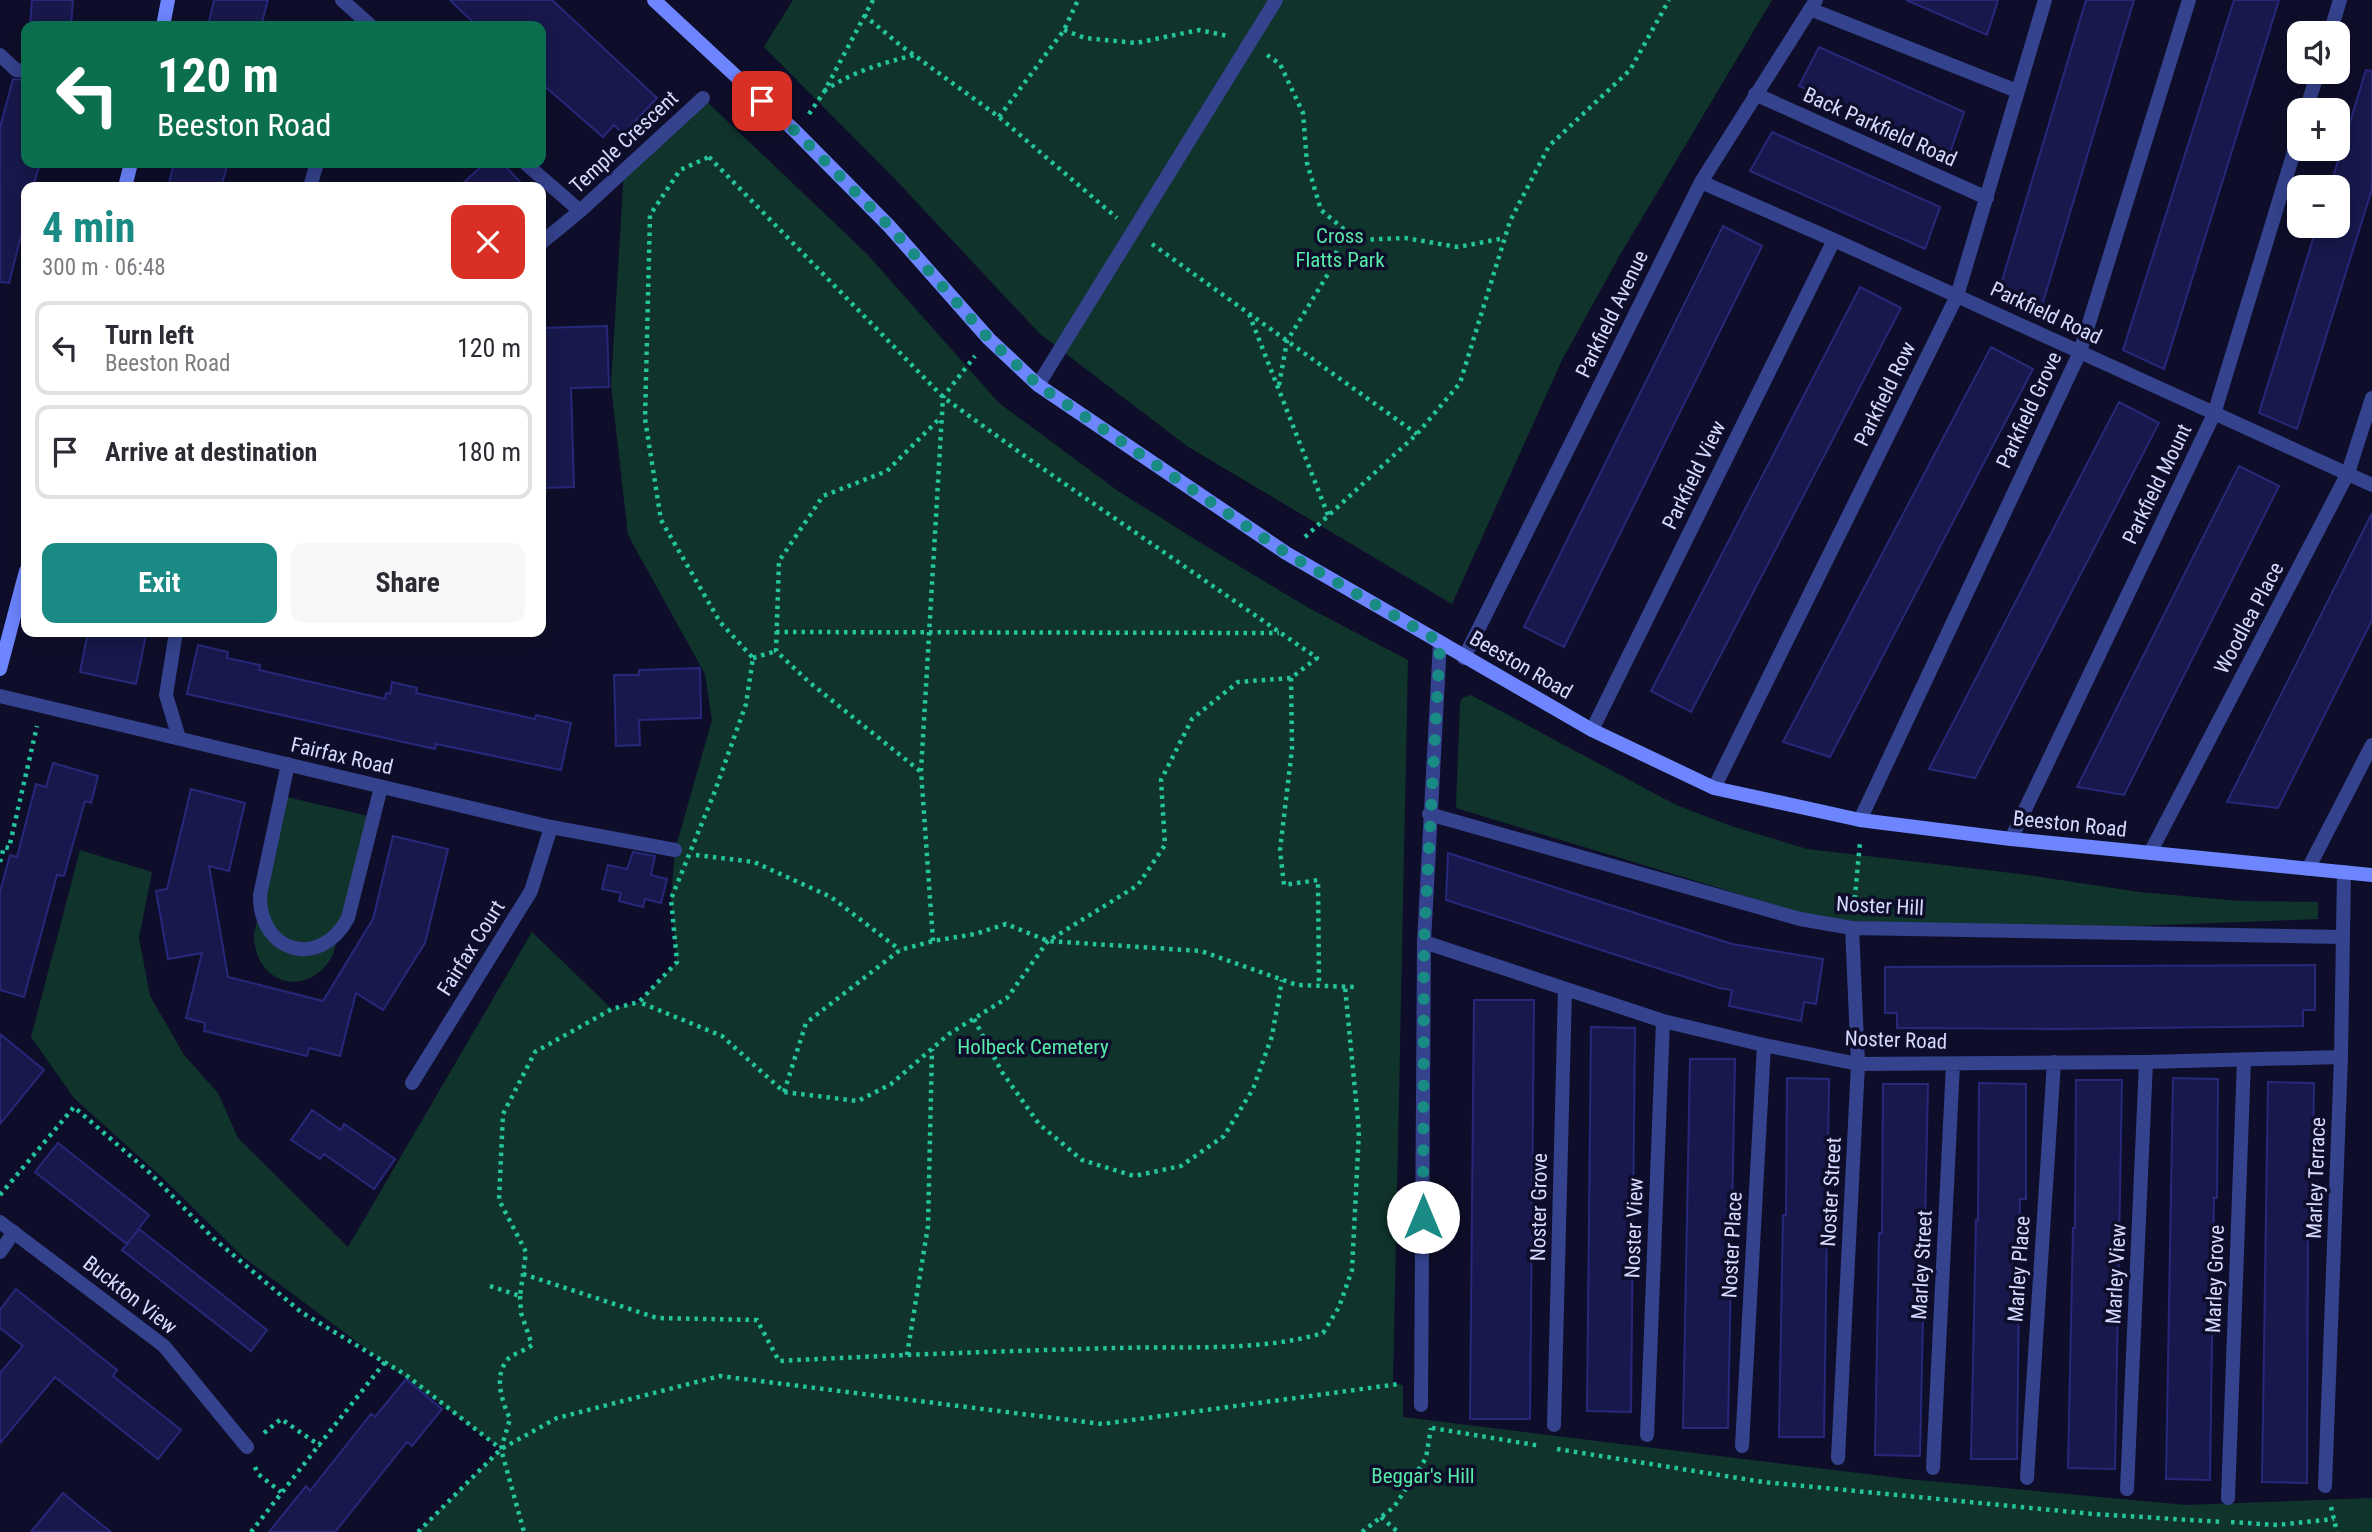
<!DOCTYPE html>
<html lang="en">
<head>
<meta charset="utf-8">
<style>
	body { margin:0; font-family:"Roboto Condensed",sans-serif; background:#f7f7f7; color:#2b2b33; height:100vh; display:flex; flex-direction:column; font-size:26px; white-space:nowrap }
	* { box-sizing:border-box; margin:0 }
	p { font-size:23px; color:#7c7c81 }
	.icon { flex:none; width:38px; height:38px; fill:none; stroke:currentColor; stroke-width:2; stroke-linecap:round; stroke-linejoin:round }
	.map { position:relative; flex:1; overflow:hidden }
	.drawer { position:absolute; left:21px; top:182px; width:525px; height:455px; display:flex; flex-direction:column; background:#fff; border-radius:14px; box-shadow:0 4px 18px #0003 }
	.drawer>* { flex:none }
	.top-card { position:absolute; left:21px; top:21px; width:525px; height:147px; border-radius:14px; box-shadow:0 4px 18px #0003; background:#0b6e4f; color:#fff; overflow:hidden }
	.buttons { position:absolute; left:2287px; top:21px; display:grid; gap:14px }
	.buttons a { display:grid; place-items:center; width:63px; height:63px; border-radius:14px; background:#fff; box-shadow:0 4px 18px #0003; font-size:35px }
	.pin { position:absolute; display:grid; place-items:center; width:60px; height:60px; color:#fff; margin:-30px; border-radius:14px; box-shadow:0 4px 10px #0006 }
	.me { position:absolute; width:77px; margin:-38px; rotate:0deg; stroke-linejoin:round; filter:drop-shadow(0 0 5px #0008) }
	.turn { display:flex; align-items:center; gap:24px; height:147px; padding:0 21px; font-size:32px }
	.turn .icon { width:91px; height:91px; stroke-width:2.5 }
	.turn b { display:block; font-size:49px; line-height:60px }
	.round { display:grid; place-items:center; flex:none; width:74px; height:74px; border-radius:14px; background:#f7f7f7 }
	.head { display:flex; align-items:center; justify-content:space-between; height:119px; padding:0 21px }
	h1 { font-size:42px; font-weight:700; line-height:52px; color:#198a84 }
	.cta { display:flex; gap:14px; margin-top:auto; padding:14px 21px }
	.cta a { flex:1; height:80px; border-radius:14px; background:#198a84; color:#fff; font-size:28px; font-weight:700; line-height:80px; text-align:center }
	.cta a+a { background:#f7f7f7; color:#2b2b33 }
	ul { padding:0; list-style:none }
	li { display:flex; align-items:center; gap:21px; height:94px; margin:0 14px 10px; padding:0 7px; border:4px solid #e1e1e2; border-radius:14px }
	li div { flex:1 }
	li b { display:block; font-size:26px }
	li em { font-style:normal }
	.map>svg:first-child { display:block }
	.green { fill:#10342c }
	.building { fill:#18184c; stroke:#28287b; stroke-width:2 }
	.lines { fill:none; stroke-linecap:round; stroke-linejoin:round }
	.path { stroke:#24c59c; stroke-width:4.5; stroke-dasharray:3.5 5; stroke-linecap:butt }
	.lane { stroke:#35428d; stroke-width:14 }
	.street { stroke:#35428d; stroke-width:14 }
	.secondary { stroke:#6d86ff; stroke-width:14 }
	.route { stroke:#198a84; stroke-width:12; stroke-dasharray:0 21.6 }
	.labels { text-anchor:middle; stroke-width:7; stroke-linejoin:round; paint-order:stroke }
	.street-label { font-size:21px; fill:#d6daff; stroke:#0e0e2a }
	.park-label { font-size:21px; fill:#57eba9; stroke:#0e0e2a }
</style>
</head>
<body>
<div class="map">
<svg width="2372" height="1532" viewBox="0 0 2372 1532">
	<rect width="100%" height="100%" fill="#0e0e2a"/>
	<path class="green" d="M793,0H1772L1621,253L1562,360L1452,604L1187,446L1040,334L894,178L764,47Z
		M703,98L867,254L999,403L1118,491L1209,548L1307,607L1408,660L1393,1383L1403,1385V1417L1907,1479L2186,1505L2372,1498V1532H418L501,1449L243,1257L166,1181L74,1098L31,1037L80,850L152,872L139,938L150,996L184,1055L218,1093L238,1138L348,1247L532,932L612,1009L639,1002L677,962L671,899L675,850L712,720L705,674L628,535L611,385L624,170Z
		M1471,695L1676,805L1731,826L1807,849L2020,874L2139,892L2240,901L2318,902V919L2107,927L1878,923L1842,920L1798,912L1456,808L1460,703L1462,698Z
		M287,797L368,816L333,955C308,1000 254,985 254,934Z"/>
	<path class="building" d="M32,0H73L71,26H30Z
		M214,0H268L261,26H208Z
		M450,0H552L657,98L623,134L614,125L603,137L541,83V26H477Z
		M1906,0H1998L1987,35Z
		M2086,0H2134L2041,309L1998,294Z
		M2234,0H2279L2164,369L2123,350Z
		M1819,47L1964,112L1950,153L1799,86Z
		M2366,70L2372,71V189L2297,429L2259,413L2317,226H2338V187H2330Z
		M13,79L26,80V163H40L33,187H26V216L9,283L0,282V128Z
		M1772,132L1940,207L1925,249L1750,171Z
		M174,163H228L221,187H168Z
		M485,163H502L525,187H459Z
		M1723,226L1762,246L1564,647L1524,627Z
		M1860,287L1901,308L1691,712L1651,691Z
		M607,326L609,387L571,388L574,487L541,488V328Z
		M1991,347L2033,369L1830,757L1783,742Z
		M2119,402L2159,423L1975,778L1929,769Z
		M2239,466L2279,486L2124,795L2077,787Z
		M2372,513V620L2278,808L2227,802Z
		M88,632H133L146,635L136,684L80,672Z
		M198,645L228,652L227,658L260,665L259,670L385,699L386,693L390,694L392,682L417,688L416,693L535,719L536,715L571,723L561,770L436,744L435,749L187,694Z
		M700,668L701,718L639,720L640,745L616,746L614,675H639V670Z
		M53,763L98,776L91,803L85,801L64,876L57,875L24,997L0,990V892L10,855L17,857L36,784L46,787Z
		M191,789L245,803L229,871L209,866L228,977L323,1001L373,919L393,836L448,849L425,943L383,1010L356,993L340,1056L309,1048L307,1056L204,1031L205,1023L186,1018L202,953L168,959L156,891L167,889Z
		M633,852L655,856L651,875L667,879L661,903L645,899L643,907L619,901L621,893L602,889L608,865L627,869Z
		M1448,853L1732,944L1823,959L1816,1004L1804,1002L1801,1021L1729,1006L1732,990L1719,988L1446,900Z
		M2315,965V1010H2303V1026L2060,1029L1897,1028V1013H1885V967Z
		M1474,1000H1534L1530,1419H1470Z
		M1591,1027L1635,1028L1631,1412L1587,1411Z
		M0,1034L44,1070L0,1124Z
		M1690,1059H1735L1728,1428H1683Z
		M1787,1078L1829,1079L1824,1437H1779L1783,1215H1786Z
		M2173,1078L2218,1079L2217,1198H2214L2210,1480L2166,1479Z
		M2076,1080H2122L2115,1469L2068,1468L2073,1228H2075Z
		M2268,1082L2314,1083L2312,1208H2308L2307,1483L2262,1482Z
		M1979,1083L2026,1084V1199H2020L2017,1459H1971L1976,1220H1978Z
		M1883,1084H1928L1920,1456L1875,1455L1879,1233H1882Z
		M312,1110L341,1130L344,1124L395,1159L374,1189L324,1154L320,1159L291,1140Z
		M58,1143L149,1215L127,1244L35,1172Z
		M139,1229L267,1330L251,1351L122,1250Z
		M16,1289L117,1370L113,1376L181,1430L158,1459L55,1377L0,1443V1373L23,1346L0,1328V1310Z
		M406,1379L442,1409L412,1446L407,1442L335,1532H269L306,1486L310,1491L371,1414L375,1417Z
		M63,1493L82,1509L111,1532H31Z"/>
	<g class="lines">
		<path class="path" d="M864,15L900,45L999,117L1117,218
			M1064,30L1085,38L1136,43L1199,30L1228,36
			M1267,55L1280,64L1303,113L1307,163L1321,210L1357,240L1405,238L1458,247L1505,238
			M824,91C852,72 882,63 915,55
			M809,114L824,92L873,0
			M999,117L1064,30L1078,0
			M709,157L943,397L1026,457L1317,658L1291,678L1238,682L1192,719L1161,780L1165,845L1138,885L1048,941L1007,998L949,1034L891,1084L858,1101L784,1092L722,1036L639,1002L677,962L671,899L715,791L746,704L753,658L720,622L661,520L645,419L650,215L680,170Z
			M1152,244L1417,434
			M1249,314L1328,515
			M1279,385L1287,341L1328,274L1345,230
			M1305,537L1417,434L1460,383L1510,221L1549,146L1630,70L1669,0
			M776,632L1279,633
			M753,658L776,651
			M1291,678L1292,749L1280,850L1284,885L1318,880L1319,986
			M920,771L809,682L776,651L779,561L823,496L887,471L941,417
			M696,855L754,862L831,897L900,950
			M0,862L4,847L9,848L37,726
			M1854,907L1860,842
			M933,941L921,771L943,397L975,356
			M974,1019L1002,1072L1039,1124L1082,1160L1134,1176L1181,1166L1224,1136L1253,1089L1272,1036L1282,980
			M784,1092L806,1023L900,950L933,941L975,934L1006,924L1048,941L1201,951L1297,985L1354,987
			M0,1195L74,1107L150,1173L213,1238L301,1312L406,1375L501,1449
			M523,1274L657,1318L757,1320L779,1361C891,1355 1004,1351 1116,1348C1183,1346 1260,1352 1323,1333L1339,1307L1352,1270L1359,1131L1345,987
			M490,1286L520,1296L526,1252L499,1200L503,1114L535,1052L612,1009L639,1002
			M520,1296L521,1313L532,1345C524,1351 513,1354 508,1359C493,1376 502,1401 510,1419L501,1449L524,1532
			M907,1355L928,1226L932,1049
			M1432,1428L1541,1446
			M264,1433L281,1419L319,1445L385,1362
			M1557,1449L1763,1482L2093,1514L2223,1522
			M255,1467L258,1474L281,1492
			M2331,1507L2337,1532
			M1381,1517L1398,1532
			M2231,1522L2277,1525L2334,1519
			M251,1532L319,1445
			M418,1532L501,1449L557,1418L720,1376L1102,1424L1399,1384
			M1362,1532L1394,1507L1426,1458L1431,1428"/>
		<path class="lane" d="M2330,33L2340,0
			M0,55L16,70L26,71
			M2306,110L2318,72
			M310,187L317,163
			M2214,414L2300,132
			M176,632L166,695L179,738"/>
		<path class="street" d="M342,0L371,26
			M1810,9L2017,91
			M1755,94L1987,198
			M525,163L580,211
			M1701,182L1834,240L2372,485
			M541,243L580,211L703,98
			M1038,385L1276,0
			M1464,658L1701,182L1816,0
			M0,696L551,827L675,850
			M1592,730L1834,240
			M288,764L260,895C259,953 320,970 348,918L381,787
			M1714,788L1957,296L2045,0
			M1429,814L1800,919L1852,928L2343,937
			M1860,820L2080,352L2189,0
			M2011,839L2214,414
			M2150,853L2348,473L2372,398
			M2308,869L2372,745
			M1424,942L1663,1021L1764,1045L1858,1064L2146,1062L2341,1057
			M412,1083L531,891L551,827
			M0,1222L164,1346L247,1447
			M0,1252L14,1232
			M1421,1405L1424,942L1440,642
			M1554,1425L1565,989
			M1647,1435L1663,1021
			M1742,1446L1764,1045
			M1838,1458L1858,1064L1852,928
			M1933,1468L1953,1064
			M2027,1478L2054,1062
			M2325,1486L2341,1057L2344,872
			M2127,1489L2146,1062
			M2228,1498L2244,1060"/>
		<path class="secondary" d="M654,0L796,132L889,226L989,339L1038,385L1286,553L1592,730L1714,788L1860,820L2011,839L2372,875
			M163,26L168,0
			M125,187L131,163
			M0,669L26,571"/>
	</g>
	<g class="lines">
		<path class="route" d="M762,101L796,132L889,226L989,339L1038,385L1286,553L1440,642L1424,942L1423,1217"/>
	</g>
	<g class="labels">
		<g class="street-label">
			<text transform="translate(1880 127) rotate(24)" y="7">Back Parkfield Road</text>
			<text transform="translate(624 142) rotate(-43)" y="7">Temple Crescent</text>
			<text transform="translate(2046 313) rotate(25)" y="7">Parkfield Road</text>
			<text transform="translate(1612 314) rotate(-64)" y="7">Parkfield Avenue</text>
			<text transform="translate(1885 394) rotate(-64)" y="7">Parkfield Row</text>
			<text transform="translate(2029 410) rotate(-65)" y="7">Parkfield Grove</text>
			<text transform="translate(1694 475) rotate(-64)" y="7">Parkfield View</text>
			<text transform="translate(2157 484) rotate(-64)" y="7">Parkfield Mount</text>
			<text transform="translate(2249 618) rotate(-62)" y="7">Woodlea Place</text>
			<text transform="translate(1521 665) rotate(30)" y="7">Beeston Road</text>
			<text transform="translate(342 756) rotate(13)" y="7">Fairfax Road</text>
			<text transform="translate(2070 824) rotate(6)" y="7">Beeston Road</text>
			<text transform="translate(1880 906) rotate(3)" y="7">Noster Hill</text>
			<text transform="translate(471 948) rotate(-58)" y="7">Fairfax Court</text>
			<text transform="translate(1896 1040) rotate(2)" y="7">Noster Road</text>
			<text transform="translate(2316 1178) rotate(-88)" y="7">Marley Terrace</text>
			<text transform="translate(1831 1192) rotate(-87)" y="7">Noster Street</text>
			<text transform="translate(1539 1207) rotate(-89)" y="7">Noster Grove</text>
			<text transform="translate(1634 1228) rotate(-88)" y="7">Noster View</text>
			<text transform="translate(1732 1245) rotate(-87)" y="7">Noster Place</text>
			<text transform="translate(1922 1265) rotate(-87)" y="7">Marley Street</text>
			<text transform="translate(2019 1269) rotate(-86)" y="7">Marley Place</text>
			<text transform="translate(2116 1274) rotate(-87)" y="7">Marley View</text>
			<text transform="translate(2215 1279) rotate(-88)" y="7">Marley Grove</text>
			<text transform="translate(130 1295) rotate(38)" y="7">Buckton View</text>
		</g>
		<g class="park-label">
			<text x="1340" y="243">Cross<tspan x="1340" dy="24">Flatts Park</tspan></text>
			<text x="1033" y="1054">Holbeck Cemetery</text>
			<text x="1423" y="1483">Beggar's Hill</text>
		</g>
	</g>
</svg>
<div class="buttons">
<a><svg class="icon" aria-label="sound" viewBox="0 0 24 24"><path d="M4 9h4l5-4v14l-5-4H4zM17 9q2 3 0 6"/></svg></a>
<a>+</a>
<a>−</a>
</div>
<div class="pin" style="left:762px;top:101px;background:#d93025"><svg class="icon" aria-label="arrive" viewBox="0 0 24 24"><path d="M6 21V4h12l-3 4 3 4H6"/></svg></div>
<svg class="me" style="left:1423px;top:1217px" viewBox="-20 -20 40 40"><circle r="19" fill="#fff"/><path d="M0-13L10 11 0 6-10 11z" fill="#198a84"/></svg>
<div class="top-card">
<div class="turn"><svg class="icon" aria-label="left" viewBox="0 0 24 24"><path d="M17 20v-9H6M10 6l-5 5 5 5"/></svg><div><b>120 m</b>Beeston Road</div></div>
</div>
<section class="drawer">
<div class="head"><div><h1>4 min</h1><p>300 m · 06:48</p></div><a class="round" style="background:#d93025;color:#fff"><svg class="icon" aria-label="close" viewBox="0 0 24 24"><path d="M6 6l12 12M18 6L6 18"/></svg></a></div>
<ul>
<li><svg class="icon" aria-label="left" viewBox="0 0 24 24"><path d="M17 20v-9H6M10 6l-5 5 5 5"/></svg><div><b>Turn left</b><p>Beeston Road</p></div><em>120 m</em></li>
<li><svg class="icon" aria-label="arrive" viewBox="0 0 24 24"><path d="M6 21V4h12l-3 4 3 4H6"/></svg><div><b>Arrive at destination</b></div><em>180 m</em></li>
</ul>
<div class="cta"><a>Exit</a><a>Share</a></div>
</section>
</div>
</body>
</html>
